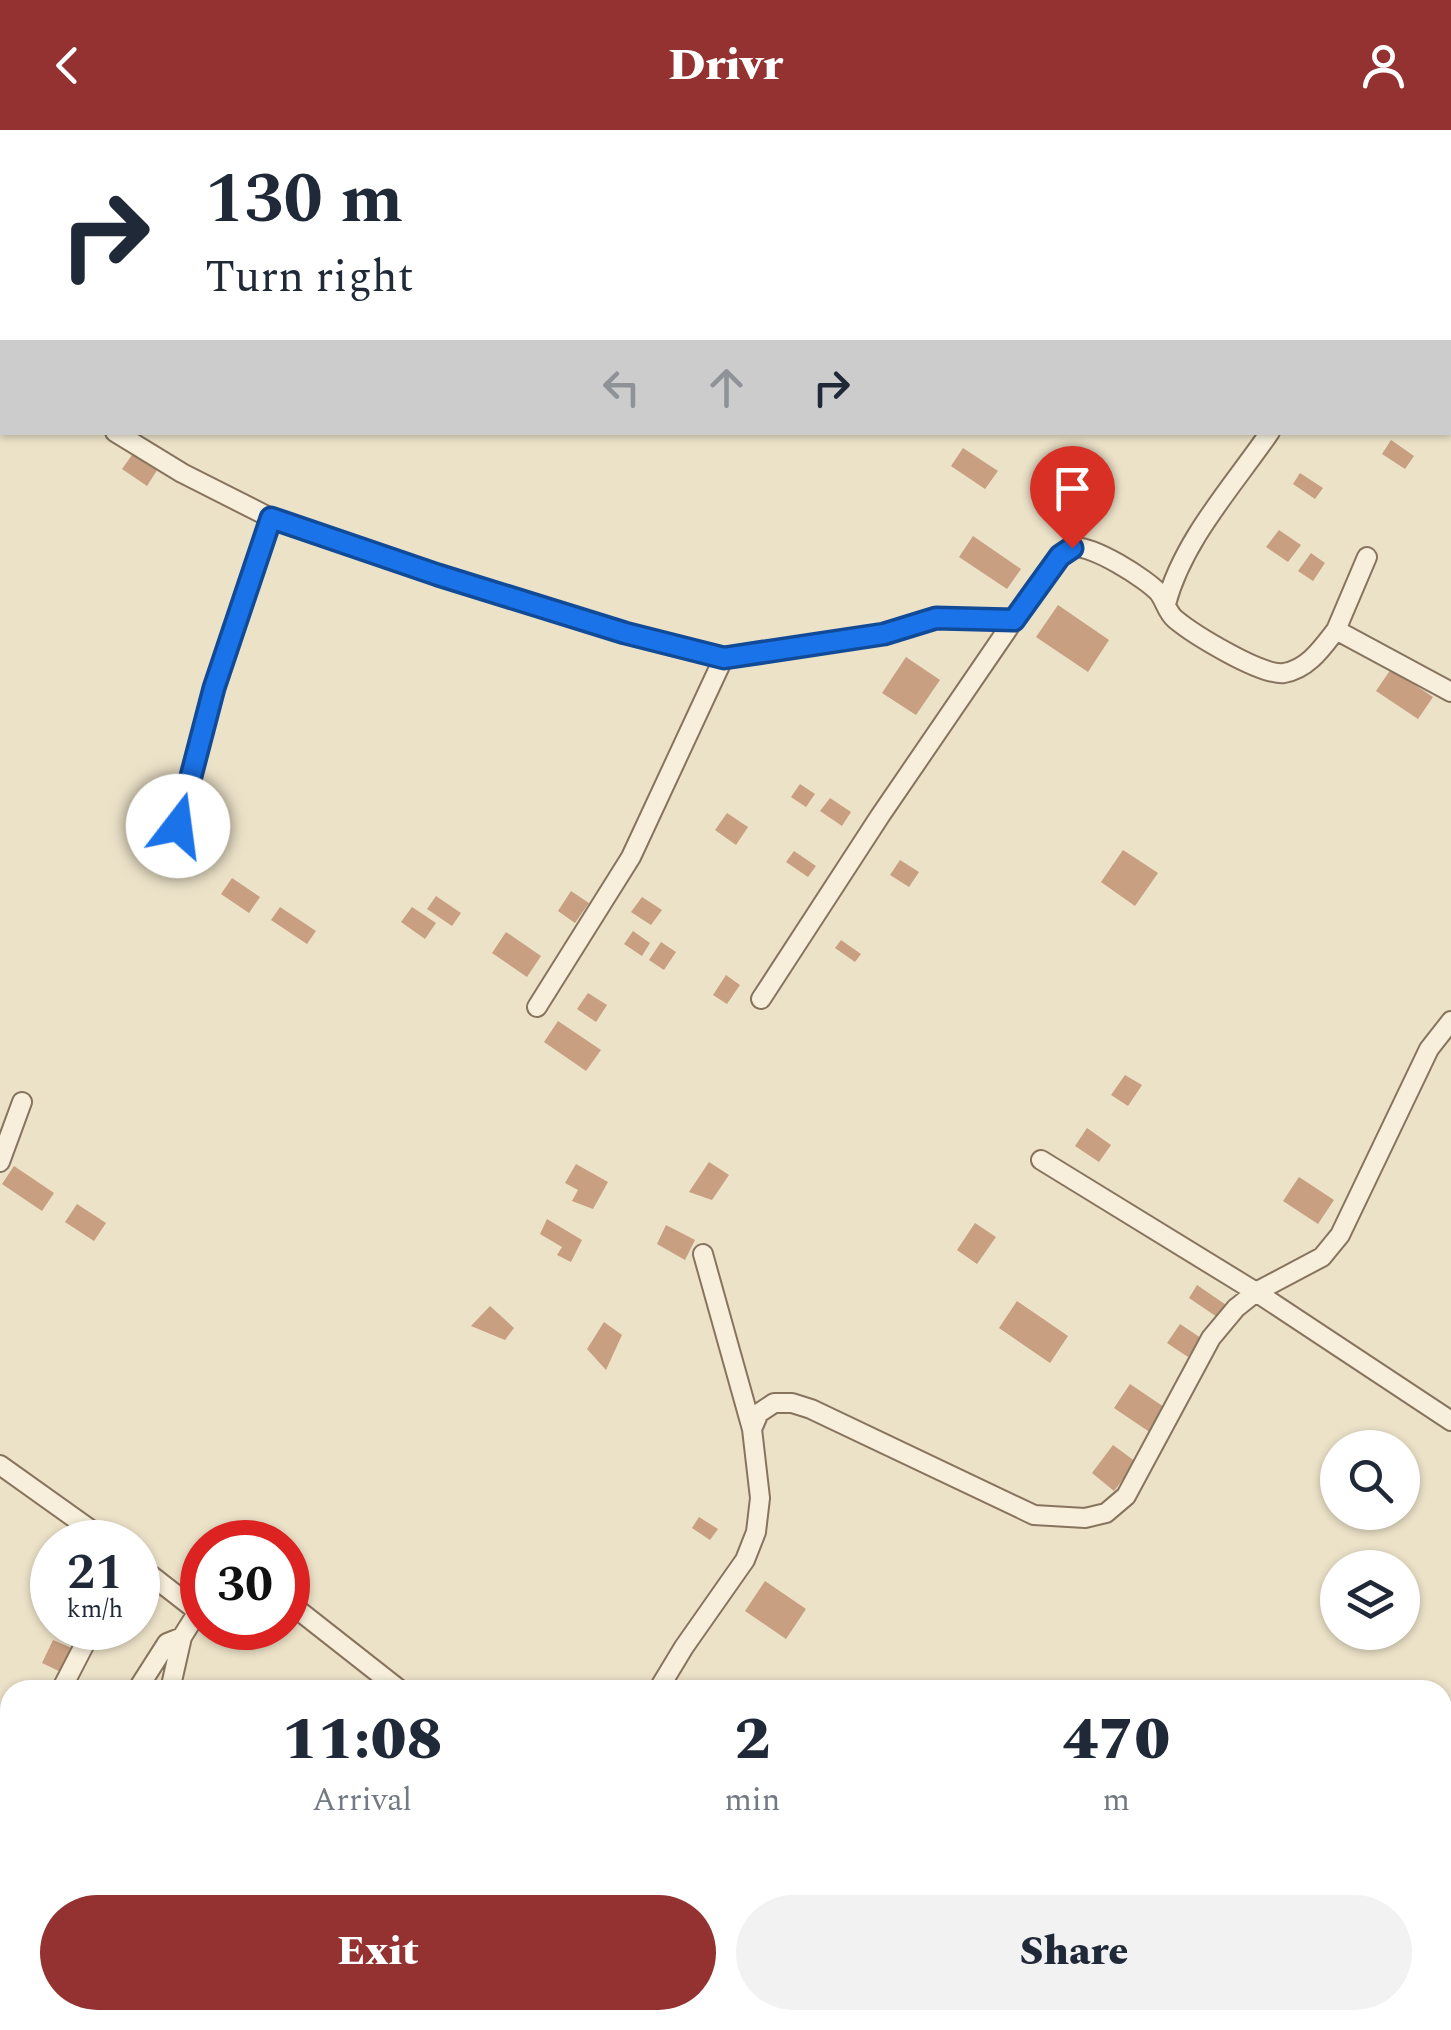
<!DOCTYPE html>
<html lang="en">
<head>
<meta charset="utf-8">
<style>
	body { margin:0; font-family:Spectral,serif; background:#f2f2f3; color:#1f2937; height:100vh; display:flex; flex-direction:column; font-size:38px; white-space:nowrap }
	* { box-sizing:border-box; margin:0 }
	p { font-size:32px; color:#747a83 }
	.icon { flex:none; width:55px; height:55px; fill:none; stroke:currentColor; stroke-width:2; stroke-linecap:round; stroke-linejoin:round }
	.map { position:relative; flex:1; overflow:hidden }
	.panel { position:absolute; left:0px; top:1550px; width:1452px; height:350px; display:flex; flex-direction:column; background:#fff; border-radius:30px 30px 0 0; box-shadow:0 2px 8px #0004 }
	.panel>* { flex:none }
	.hud { position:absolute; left:0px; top:0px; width:1452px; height:305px; box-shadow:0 2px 8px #0004; background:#fff; color:#1f2937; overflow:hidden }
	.fabs { position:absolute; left:1320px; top:1300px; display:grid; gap:20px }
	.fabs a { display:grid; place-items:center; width:100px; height:100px; border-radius:50%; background:#fff; box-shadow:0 2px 8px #0004; font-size:50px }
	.speed { position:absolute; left:30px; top:1390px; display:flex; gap:20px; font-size:50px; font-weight:700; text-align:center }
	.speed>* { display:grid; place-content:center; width:130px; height:130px; border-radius:50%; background:#fff; box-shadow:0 2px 8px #0004; line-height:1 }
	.speed small { font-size:25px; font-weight:400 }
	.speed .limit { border:15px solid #d22; background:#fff; color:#111 }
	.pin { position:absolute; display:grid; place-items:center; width:85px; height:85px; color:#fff; margin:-102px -42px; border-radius:50% 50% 50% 0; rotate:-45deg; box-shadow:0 0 10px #0007 }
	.pin .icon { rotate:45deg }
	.me { position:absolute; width:110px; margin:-55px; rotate:15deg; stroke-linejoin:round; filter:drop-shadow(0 0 8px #0008) }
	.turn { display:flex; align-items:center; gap:35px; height:210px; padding:0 40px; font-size:45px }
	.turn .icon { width:130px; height:130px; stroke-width:2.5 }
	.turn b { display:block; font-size:70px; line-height:85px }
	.lanes { display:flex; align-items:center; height:95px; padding:0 40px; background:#0003; justify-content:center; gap:50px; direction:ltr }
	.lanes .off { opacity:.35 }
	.eta { display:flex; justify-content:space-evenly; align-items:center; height:170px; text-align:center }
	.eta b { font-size:60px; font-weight:800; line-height:70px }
	.primary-button { display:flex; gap:20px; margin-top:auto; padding:20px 40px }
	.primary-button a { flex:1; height:115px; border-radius:60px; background:#933231; color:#fff; font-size:40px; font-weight:800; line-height:115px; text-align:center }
	.primary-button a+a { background:#f2f2f3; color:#1f2937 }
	header { display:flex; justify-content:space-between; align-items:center; height:130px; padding:0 40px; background:#933231; color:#fff; font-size:45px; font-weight:800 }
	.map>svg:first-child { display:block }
	.building { fill:#c89f80 }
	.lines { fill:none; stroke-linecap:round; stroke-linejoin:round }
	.minor-casing { stroke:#87745e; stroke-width:22 }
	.minor { stroke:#f7efdb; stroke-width:18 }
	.route-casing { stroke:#114b97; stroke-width:25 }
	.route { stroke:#1a73e8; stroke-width:18 }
</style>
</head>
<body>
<header><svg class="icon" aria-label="back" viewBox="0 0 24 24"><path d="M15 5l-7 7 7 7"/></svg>Drivr<svg class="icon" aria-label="person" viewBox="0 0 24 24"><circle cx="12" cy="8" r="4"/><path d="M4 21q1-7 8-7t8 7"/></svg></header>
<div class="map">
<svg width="1451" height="1900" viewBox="0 0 1451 1900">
	<rect width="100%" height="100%" fill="#ece2c8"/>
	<path class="building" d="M1391,310L1414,326L1405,339L1382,324Z
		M137,318L161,334L147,356L122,339Z
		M963,318L998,341L985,359L951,336Z
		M1300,343L1323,358L1315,369L1293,354Z
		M1279,400L1301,415L1288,432L1266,417Z
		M973,406L1021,439L1007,459L959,427Z
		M1311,423L1325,433L1313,451L1298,441Z
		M1058,475L1109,510L1088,542L1036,507Z
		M906,527L940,550L916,585L882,563Z
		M1391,539L1433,567L1418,589L1376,561Z
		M800,654L815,664L806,677L791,667Z
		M830,668L851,682L842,696L820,681Z
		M727,683L748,697L736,715L715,700Z
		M1123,720L1158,743L1135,776L1101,752Z
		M794,721L816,736L808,747L786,732Z
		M900,730L919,742L909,757L890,745Z
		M232,748L260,767L249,783L221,764Z
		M571,761L589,773L575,793L558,781Z
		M436,766L461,783L452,796L427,779Z
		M642,767L662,780L651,795L631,782Z
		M280,777L316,801L307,814L271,790Z
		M412,777L436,793L425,809L401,792Z
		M633,801L650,813L642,826L624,814Z
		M506,802L541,826L527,847L492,823Z
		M841,810L861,824L855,832L835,818Z
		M661,812L676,822L664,840L649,830Z
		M726,845L740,855L727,874L713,865Z
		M588,863L607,875L596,892L577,879Z
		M558,891L601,920L586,941L544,912Z
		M1125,945L1142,955L1128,976L1111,965Z
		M1087,998L1111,1015L1099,1032L1075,1016Z
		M709,1032L729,1045L712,1070L689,1062Z
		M576,1034L608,1052L593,1079L572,1071L578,1060L565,1053Z
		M14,1036L54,1063L42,1081L2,1054Z
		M1299,1047L1334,1070L1318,1094L1283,1071Z
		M77,1074L106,1093L94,1111L65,1092Z
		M547,1089L582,1110L571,1132L557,1125L562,1117L540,1104Z
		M975,1093L996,1107L977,1134L957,1120Z
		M666,1095L695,1110L685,1130L657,1114Z
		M1197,1155L1232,1179L1223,1191L1189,1168Z
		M1017,1171L1068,1206L1050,1233L999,1198Z
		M490,1176L514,1198L505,1210L471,1196Z
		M604,1192L622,1205L606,1240L587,1219Z
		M1180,1194L1201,1208L1188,1227L1167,1213Z
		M1130,1254L1167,1279L1151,1303L1114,1278Z
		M1113,1315L1136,1332L1114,1361L1092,1343Z
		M699,1387L718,1399L710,1410L692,1398Z
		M765,1451L806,1479L786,1509L745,1481Z
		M53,1510L76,1520L65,1544L42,1533Z
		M18,1890H52L55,1891L50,1900H17L13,1898Z"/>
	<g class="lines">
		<g class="minor-casing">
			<path id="minor" d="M253,2L254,0
				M1384,2L1385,0
				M0,242L2,244
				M115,302L182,343L271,388L214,558L179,696
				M271,388L438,445L625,503L724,527L885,504L936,488L1014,490C1027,474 1056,424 1072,418C1089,412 1148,450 1159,463C1165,471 1167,482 1175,489C1193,504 1261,546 1284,543C1308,539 1322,518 1336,500
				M1367,427L1336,500L1451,562
				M1166,474C1183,410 1233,356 1270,302
				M761,869L880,686L1014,490
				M537,877L631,727L724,527
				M1041,1030L1256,1162L1451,1291
				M0,1032L22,972
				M703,1124L752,1299
				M0,1335L108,1412
				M138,1435L197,1481
				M288,1472L400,1560
				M61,1560L93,1498
				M137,1560L167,1513L182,1507
				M170,1560L182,1507L202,1475
				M658,1560L684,1517L745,1430L756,1402L760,1368L752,1299L759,1283L774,1273H792L811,1279L1034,1385L1085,1388L1106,1383L1126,1366L1211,1208L1236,1178L1256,1162L1322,1127L1340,1105L1429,919L1451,891
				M0,1685L10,1663
				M0,1776L10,1761
				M1442,1860L1451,1853
				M951,1890L967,1900
				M1323,1890L1336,1900
				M1077,1900L1083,1890
				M1399,1900L1410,1890"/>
		</g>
		<use href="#minor" class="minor"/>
	</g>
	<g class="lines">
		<g class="route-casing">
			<path id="route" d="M178,696L214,558L271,388L438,445L625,503L724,528L884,504L936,488L1014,490L1060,426L1072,418"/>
		</g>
		<use href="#route" class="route"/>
	</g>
</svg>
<div class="fabs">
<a><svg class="icon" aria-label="search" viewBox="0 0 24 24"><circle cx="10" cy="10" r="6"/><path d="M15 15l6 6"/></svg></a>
<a><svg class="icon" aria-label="layers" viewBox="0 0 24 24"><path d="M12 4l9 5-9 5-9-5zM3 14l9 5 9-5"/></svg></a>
</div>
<div class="speed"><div>21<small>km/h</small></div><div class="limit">30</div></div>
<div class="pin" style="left:1072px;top:418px;background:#d93025"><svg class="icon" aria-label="arrive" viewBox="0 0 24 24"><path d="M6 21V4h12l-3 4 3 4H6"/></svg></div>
<svg class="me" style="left:178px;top:696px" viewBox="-20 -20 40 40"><circle r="19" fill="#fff"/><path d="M0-13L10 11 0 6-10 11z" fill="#1a73e8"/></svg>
<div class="hud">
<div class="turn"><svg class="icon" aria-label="right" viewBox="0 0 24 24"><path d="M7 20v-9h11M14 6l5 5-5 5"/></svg><div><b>130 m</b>Turn right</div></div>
<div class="lanes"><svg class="icon off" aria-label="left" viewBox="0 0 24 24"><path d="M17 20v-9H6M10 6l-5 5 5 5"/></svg><svg class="icon off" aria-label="ahead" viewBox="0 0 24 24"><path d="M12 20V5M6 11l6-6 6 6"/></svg><svg class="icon" aria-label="right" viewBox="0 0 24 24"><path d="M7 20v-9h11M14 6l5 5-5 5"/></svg></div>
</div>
<section class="panel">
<div class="eta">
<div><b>11:08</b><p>Arrival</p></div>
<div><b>2</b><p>min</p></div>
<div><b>470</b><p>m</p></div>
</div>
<div class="primary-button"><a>Exit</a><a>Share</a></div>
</section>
</div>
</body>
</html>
